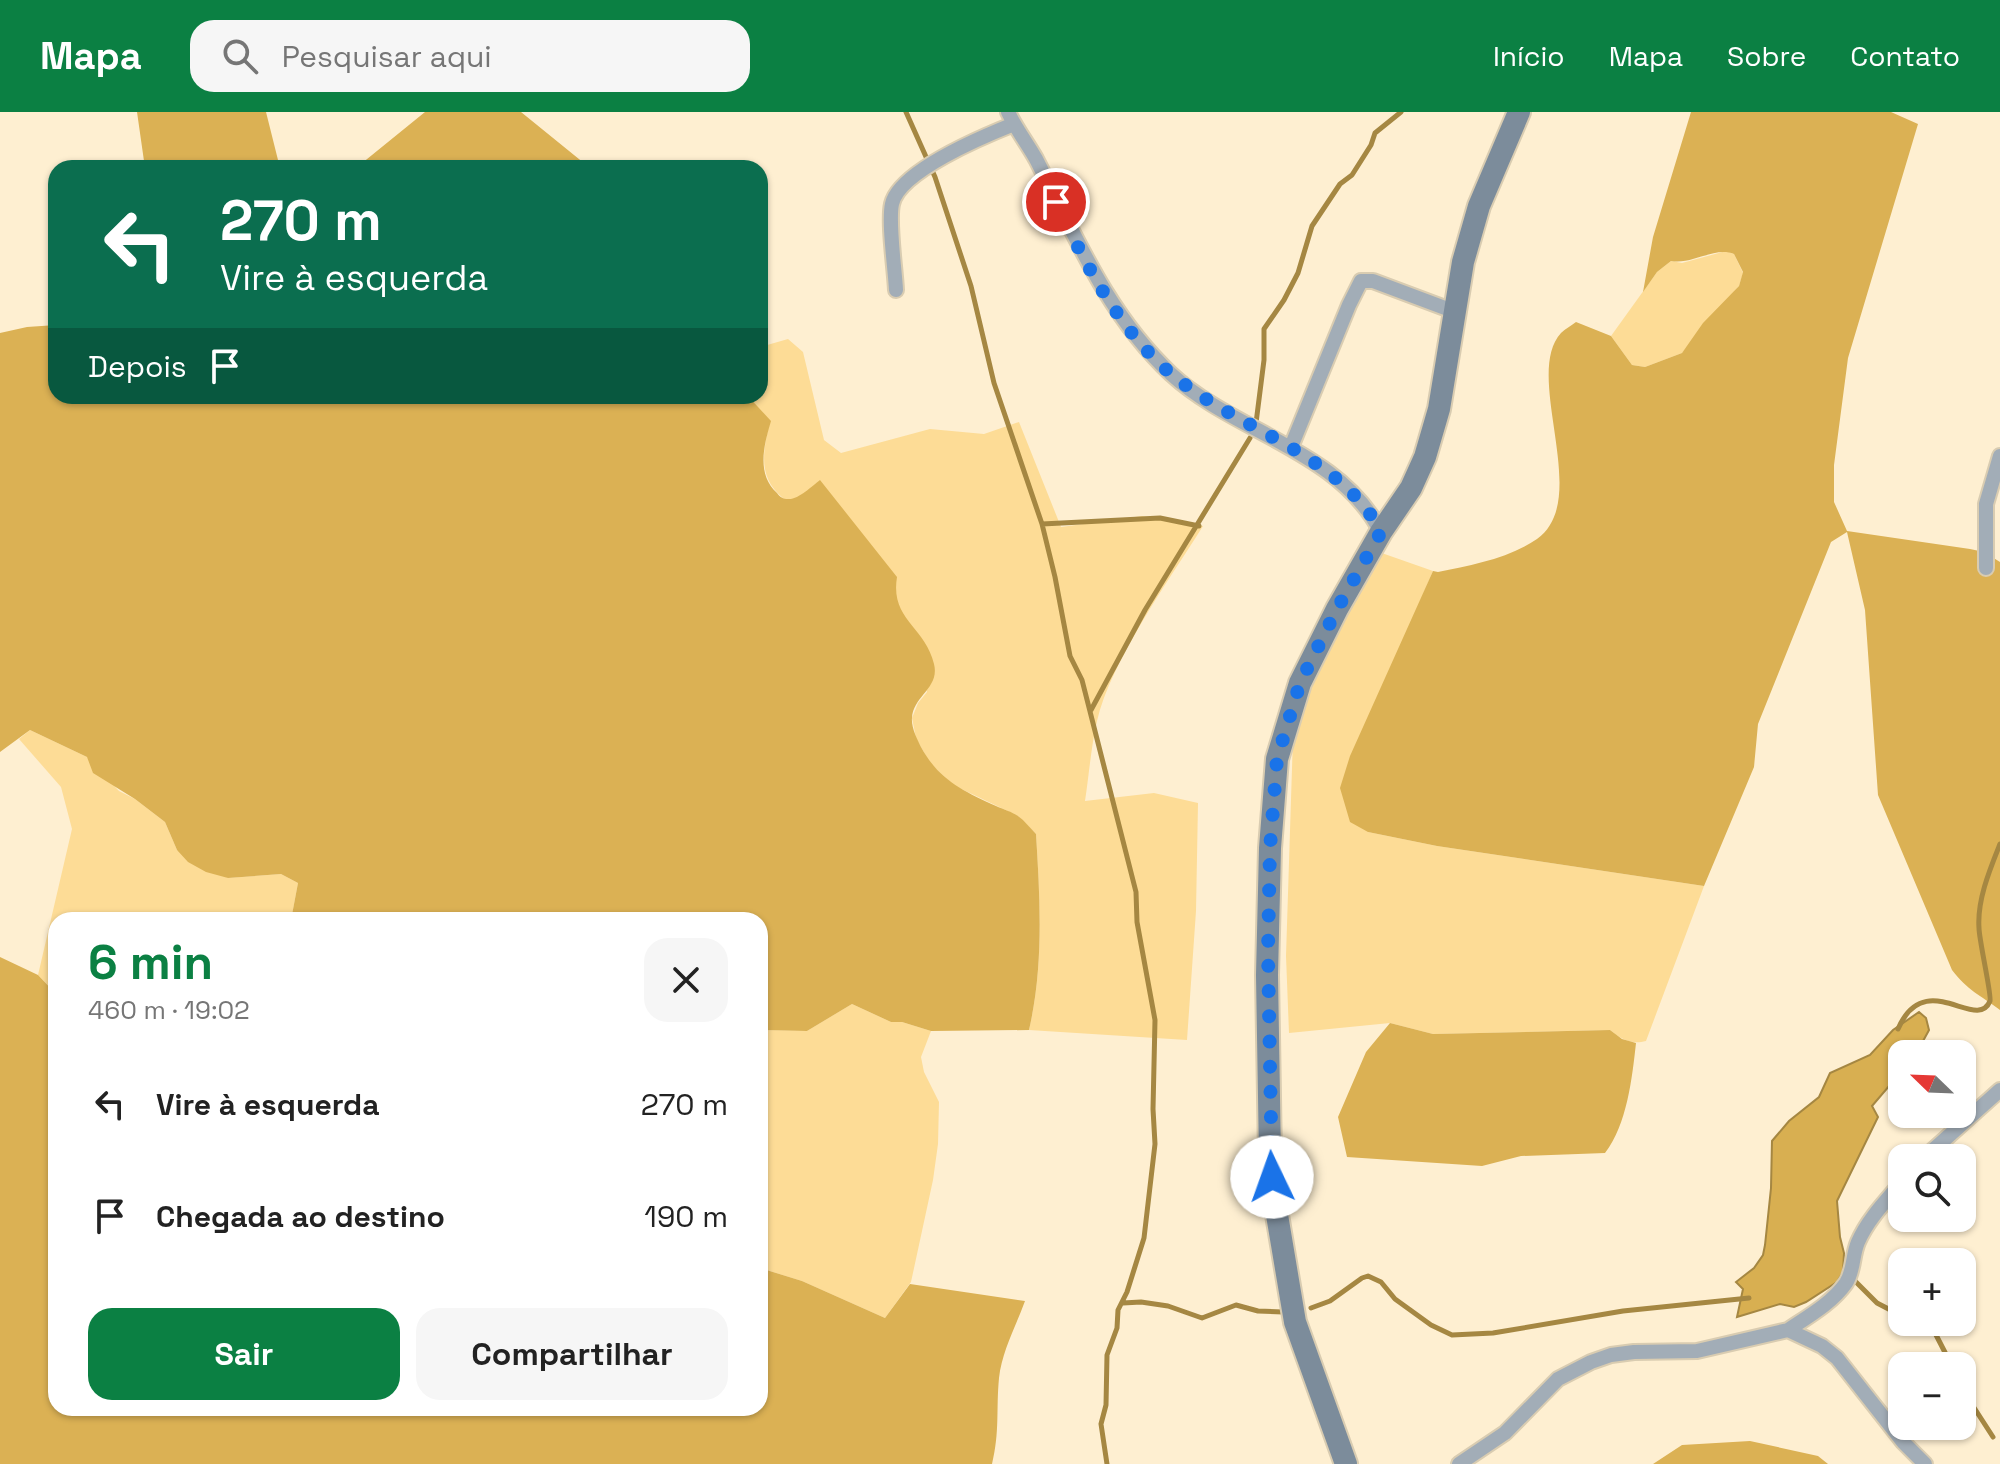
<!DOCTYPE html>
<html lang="pt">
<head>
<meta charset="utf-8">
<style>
	body { margin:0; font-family:"Space Grotesk",sans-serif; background:#f6f6f6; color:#222; height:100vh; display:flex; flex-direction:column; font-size:30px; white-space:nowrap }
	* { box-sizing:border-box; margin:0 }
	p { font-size:26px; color:#767676 }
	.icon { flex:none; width:44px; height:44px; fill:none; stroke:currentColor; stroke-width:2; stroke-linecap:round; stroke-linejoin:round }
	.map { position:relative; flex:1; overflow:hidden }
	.sheet { position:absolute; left:48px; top:800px; width:720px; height:504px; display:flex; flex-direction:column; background:#fff; border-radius:24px; box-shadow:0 2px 6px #0004 }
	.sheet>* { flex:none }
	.banner { position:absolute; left:48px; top:48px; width:720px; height:244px; border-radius:24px; box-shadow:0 2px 6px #0004; background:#0b6e4f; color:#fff; overflow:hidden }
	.needle { width:52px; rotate:293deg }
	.controls { position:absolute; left:1888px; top:928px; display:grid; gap:16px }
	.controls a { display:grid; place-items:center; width:88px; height:88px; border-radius:16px; background:#fff; box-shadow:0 2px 6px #0004; font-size:40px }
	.pin { position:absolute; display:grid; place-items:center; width:68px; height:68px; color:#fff; margin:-34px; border:4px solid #fff; border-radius:50%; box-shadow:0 2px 8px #0007 }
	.me { position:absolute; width:88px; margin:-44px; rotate:357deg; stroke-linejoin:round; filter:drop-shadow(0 0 6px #0008) }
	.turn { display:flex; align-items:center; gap:28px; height:168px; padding:0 40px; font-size:36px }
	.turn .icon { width:104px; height:104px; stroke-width:2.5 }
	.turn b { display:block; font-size:56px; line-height:68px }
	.then { display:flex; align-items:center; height:76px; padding:0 40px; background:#0003; gap:16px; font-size:30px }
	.round { display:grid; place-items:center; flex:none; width:84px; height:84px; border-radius:24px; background:#f6f6f6 }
	.overview { display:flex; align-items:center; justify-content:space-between; height:136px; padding:0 40px }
	h1 { font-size:48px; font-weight:600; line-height:60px; color:#0b8043 }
	.cta { display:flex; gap:16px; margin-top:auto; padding:16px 40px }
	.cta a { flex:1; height:92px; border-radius:24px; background:#0b8043; color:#fff; font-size:32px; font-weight:600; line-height:92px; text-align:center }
	.cta a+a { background:#f6f6f6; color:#222 }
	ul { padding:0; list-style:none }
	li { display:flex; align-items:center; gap:24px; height:112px; padding:0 40px }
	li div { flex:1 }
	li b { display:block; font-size:30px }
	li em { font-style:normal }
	header { display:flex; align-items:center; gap:48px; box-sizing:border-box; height:112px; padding:0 40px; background:#0b8043; color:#fff }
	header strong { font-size:38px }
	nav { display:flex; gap:44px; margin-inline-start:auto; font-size:28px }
	.search { width:560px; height:72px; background:#f6f6f6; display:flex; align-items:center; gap:20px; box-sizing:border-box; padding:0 28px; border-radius:24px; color:#767676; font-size:30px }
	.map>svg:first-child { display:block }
	.green { fill:#fddc96 }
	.forest { fill:#dbb154 }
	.water { fill:#d8af51; stroke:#a58742; stroke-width:2 }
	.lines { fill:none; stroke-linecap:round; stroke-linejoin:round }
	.stream { stroke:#a58742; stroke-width:5 }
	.street-casing { stroke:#d9ccb1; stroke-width:18 }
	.secondary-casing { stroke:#d9ccb1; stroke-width:26 }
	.street { stroke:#a2adb7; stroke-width:14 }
	.secondary { stroke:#7c8c9b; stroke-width:22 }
	.route { stroke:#1a73e8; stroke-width:14; stroke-dasharray:0 25.2 }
</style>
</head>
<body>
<header>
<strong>Mapa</strong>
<div class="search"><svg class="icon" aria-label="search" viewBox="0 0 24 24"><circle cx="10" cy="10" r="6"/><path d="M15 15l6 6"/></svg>Pesquisar aqui</div>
<nav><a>Início</a><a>Mapa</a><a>Sobre</a><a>Contato</a></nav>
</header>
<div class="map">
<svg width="2000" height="1352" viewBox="0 0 2000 1352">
	<rect width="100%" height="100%" fill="#feefd1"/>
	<path class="green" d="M1726,139L1734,142L1743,161L1739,174L1682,241L1645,255L1632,253L1611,224L1657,160L1671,149L1682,151Z
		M788,227L803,240L824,328L841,341L930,317L984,322L1019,310L1061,415L1142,404L1203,414C1169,468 1111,549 1097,609C1091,635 1089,663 1085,689L1154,681L1198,691L1196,799L1187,928L1029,918C1044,853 1040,787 1036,722L1018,704L953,673L930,651L916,626L912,606L918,591L927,580L894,480L792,387H784C757,365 763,340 770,309L748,284H760V235Z
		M1376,439L1433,459L1412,508L1368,720L1437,734L1704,774L1646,929C1631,933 1621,927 1610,918L1433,922L1390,911L1289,921L1286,844L1293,625L1315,566Z
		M30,618L87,645L119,679L135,687L165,710L177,738L228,766L281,762L298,771L291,808H56V882L38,863L72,717L61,675L19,627Z
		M852,892L891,910H902L931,919L921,945L924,960L939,990L938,1032L933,1068L911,1170L885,1206L802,1169L760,1156V918L807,919Z"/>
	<path class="forest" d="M137,0H266L280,56H145Z
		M425,0H521L590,56H356Z
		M1691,0H1891L1918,12L1848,246L1834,353V390L1847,419L1970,437L1984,440L2000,450V898C1980,883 1967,878 1952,858L1878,683L1865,498L1847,420L1831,430L1758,612L1754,655L1704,774L1437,734L1368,720L1350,710L1340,676L1350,644L1433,459L1438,460C1471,453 1508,447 1537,427C1593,387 1522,264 1561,221C1565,217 1572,213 1576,210L1611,224L1632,253L1645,255L1682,241L1703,211L1739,174L1743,160L1734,142C1715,134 1692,153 1671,149L1657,160L1643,180L1653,125Z
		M56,213V284H748L771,309C764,333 756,362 777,381C780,385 783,387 788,387C798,388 812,374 820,368L897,465C890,508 925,514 934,552C940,576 913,584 912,606C911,615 917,627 921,635C939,668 963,679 996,694C1003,697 1012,700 1018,704C1025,709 1030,716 1036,722C1040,787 1044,853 1029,918L931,919L902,910H891L852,892L807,919L760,918V808H291L298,771L281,762L228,766L206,760L188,750L177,738L165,710L135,687L93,661L87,645L30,618L0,640V221L27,215Z
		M0,845L38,863L56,882V1296H760V1156L802,1169L885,1206L910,1172L1025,1189C1016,1214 1002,1239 999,1266C996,1298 1000,1319 992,1352H0Z
		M1390,911L1433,922L1610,918L1622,927L1636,931C1632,967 1627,1012 1605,1041L1521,1044L1482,1054L1347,1045L1338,1005L1366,940Z
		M1750,1329L1818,1344L1828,1352H1653L1682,1333Z"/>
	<path class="water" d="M1919,900L1926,906L1929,918L1916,942H1902V959L1872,994L1878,1005L1837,1089L1840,1125L1844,1141L1843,1160L1837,1170L1806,1190L1794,1195L1780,1192L1737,1205L1743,1177L1736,1170L1754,1156L1763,1143L1765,1133L1771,1076L1772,1029L1789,1009L1819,985L1830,961L1870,943L1893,918Z"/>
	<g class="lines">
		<path class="stream" d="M906,0L935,65L971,174L994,271L1042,412L1055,465L1070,544L1082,568L1136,780L1137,810L1155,908L1153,997L1155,1032L1144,1126L1127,1180L1118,1198L1117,1216L1107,1243L1106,1293L1101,1312L1107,1352
			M1256,311L1264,248V217L1284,188L1298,161L1312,114L1340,72L1352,63L1371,33L1375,21L1401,0
			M1042,412L1160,406L1199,414
			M1091,598L1145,498L1250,326
			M1898,917C1925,854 1977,921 1990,889C1992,884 1979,828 1979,816C1977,788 1990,757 2000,732
			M1855,1169L1877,1191L1902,1204
			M1123,1191L1141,1190L1168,1194L1202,1206L1236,1193L1258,1199L1283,1200
			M1311,1196L1330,1189L1362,1166L1368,1164L1381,1170L1395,1187L1431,1213L1452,1223L1493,1221L1623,1199L1749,1186
			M1920,1210L1934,1219L1952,1254
			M1962,1277L1993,1325"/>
		<g class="street-casing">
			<path id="street" d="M1008,0C1016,17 1027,31 1036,47C1075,123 1107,202 1171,262C1235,321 1339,338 1381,420
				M896,178C895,157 888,110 892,92C899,59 984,24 1014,12
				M1291,335L1349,193L1361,169H1373L1453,199
				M1986,456V392L2000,344
				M1924,1046L2000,978
				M1788,1218C1809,1204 1832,1191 1846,1171C1854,1159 1852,1144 1858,1130C1868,1107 1886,1089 1902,1070
				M1459,1352L1505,1321L1558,1267L1591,1250L1611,1243L1634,1240L1697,1239L1788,1218L1822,1234L1837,1246L1903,1330L1925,1352"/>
		</g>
		<g class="secondary-casing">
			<path id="secondary" d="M1346,1352L1295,1210L1274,1085L1270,1045L1267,863L1270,736L1277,647L1300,571L1337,497L1381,420L1411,376L1425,345L1439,297L1463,150L1479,94L1519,0"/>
		</g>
		<use href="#street" class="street"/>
		<use href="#secondary" class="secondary"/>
	</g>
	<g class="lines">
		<path class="route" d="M1056,90C1085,152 1121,222 1175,265C1239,317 1342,344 1381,420L1337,497L1300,571L1277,647L1270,736L1268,840L1272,1065"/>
	</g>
</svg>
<div class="controls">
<a><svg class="needle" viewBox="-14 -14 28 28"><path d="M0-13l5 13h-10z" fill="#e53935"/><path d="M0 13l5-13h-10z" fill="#767676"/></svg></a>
<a><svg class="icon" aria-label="search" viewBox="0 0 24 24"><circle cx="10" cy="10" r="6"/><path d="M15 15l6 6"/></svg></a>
<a>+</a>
<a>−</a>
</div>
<div class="pin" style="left:1056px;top:90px;background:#d93025"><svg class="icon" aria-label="arrive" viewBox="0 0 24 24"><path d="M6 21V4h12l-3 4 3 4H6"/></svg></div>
<svg class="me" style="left:1272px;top:1065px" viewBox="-20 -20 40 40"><circle r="19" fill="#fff"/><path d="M0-13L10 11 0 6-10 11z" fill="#1a73e8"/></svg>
<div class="banner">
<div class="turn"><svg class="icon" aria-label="left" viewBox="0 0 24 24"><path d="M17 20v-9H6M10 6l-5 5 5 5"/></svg><div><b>270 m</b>Vire à esquerda</div></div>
<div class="then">Depois<svg class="icon" aria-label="arrive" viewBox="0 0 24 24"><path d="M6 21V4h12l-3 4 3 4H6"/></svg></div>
</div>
<section class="sheet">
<div class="overview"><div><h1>6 min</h1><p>460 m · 19:02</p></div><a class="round"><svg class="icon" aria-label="close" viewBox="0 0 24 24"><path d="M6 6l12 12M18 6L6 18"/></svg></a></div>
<ul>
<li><svg class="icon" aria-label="left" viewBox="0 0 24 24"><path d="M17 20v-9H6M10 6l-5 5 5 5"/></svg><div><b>Vire à esquerda</b></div><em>270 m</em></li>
<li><svg class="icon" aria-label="arrive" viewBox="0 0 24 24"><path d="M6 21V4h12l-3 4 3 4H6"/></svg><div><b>Chegada ao destino</b></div><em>190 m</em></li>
</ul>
<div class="cta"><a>Sair</a><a>Compartilhar</a></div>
</section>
</div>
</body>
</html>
